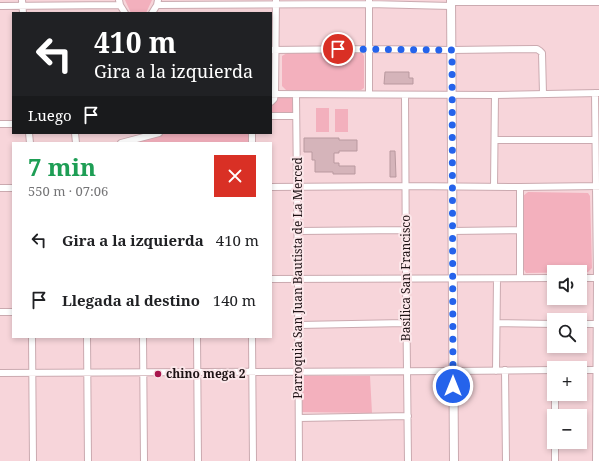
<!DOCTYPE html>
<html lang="es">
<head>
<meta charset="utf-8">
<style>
	body { margin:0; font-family:"Noto Serif",serif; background:#f6f6f6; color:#202124; height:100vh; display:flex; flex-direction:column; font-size:15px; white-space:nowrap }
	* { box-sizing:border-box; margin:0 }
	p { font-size:13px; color:#757577 }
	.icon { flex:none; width:22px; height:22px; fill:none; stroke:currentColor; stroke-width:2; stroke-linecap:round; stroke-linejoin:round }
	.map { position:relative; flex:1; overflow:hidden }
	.drawer { position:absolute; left:12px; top:142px; width:260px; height:196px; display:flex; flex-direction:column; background:#fff; border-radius:0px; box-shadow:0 2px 6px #0003 }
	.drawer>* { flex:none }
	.hud { position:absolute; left:12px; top:12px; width:260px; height:122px; border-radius:0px; box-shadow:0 2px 6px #0003; background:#202124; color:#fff; overflow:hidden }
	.fabs { position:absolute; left:547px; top:265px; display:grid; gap:8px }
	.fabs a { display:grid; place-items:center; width:40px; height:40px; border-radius:0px; background:#fff; box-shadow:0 2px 6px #0003; font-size:20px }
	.pin { position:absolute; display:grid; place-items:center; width:34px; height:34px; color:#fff; margin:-17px; border:2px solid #fff; border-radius:50%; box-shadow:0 1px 4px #0007 }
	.me { position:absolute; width:44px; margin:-22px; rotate:0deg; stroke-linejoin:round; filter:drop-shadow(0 0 3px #0008) }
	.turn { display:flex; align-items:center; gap:14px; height:84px; padding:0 16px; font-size:18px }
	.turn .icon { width:52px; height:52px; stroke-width:2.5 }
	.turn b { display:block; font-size:28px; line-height:34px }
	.then { display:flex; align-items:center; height:38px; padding:0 16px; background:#0003; gap:8px; font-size:15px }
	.round { display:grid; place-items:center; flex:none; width:42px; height:42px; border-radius:0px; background:#f6f6f6 }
	.headline { display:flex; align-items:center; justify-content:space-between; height:68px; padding:0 16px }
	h1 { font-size:24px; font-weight:700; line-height:30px; color:#1e9e55 }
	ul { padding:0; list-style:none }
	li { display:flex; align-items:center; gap:12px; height:60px; padding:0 16px }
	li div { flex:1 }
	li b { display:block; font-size:15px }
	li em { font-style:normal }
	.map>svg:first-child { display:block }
	.green { fill:#f3b0bd }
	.building { fill:#d5b4ba; stroke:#b9999f }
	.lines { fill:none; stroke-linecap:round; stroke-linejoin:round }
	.minor-casing { stroke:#cbaab0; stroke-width:8 }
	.major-casing { stroke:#cbaab0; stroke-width:10 }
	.minor { stroke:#fff; stroke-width:6 }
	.major { stroke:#fff; stroke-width:8 }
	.route { stroke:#2563eb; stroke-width:7; stroke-dasharray:0 12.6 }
	.poi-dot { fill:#a9174e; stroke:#fbe6e9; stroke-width:1.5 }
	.labels { text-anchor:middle; stroke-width:4; stroke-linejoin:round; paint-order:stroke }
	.street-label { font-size:12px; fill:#1d1214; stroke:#fbe6e9 }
	.poi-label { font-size:12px; font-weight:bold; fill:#1d1214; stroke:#fbe6e9; text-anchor:start }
</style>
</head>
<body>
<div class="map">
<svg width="599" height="461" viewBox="0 0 599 461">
	<rect width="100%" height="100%" fill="#f7d5da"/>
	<path class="green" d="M125,0H152L146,13H131Z
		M287,53H362L364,56V88L361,90H286L282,86V56Z
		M271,94L296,95V116H271Z
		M316,108H329V132H316Z
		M335,109H348V132H335Z
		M159,133H251V143H122Z
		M528,192L588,193L590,196L592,268L588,272L526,273L523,268V196Z
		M302,376H370L372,413L302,412Z"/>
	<path class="building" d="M385,72H409V78H413V84H384Z
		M304,138H339V140H357V151H339V153H334V163H339V166H355V174H333V172H315V160H312V152H304Z
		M390,151H395L396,177H390Z"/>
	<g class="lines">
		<g class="minor-casing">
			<path id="minor" d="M22,0L23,13
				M119,0L120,5L125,13
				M369,0V94
				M451,2H599
				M157,5L369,4L451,6
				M0,6L120,5
				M152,13L157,5L158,0
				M271,50L369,49L452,50L537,49L540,51L542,53L543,94
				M595,93L597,278L596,461
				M271,94L495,95L599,93
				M296,95L298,280L299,461
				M405,95L406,279L408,461
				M271,102L274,99L275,94L276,0
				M271,116H296
				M0,124H13
				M29,133L30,143
				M75,133L76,143
				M495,140H595
				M121,143L159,133
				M252,143V133
				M271,187L405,186L520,187L599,186
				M494,187L495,95
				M0,188H13
				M298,231L406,230
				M452,231L520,230
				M520,278V187
				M580,278H599
				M271,279L554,278
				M0,312H13
				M497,323L554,324
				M580,324H597
				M298,325L406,323
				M32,337L33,461
				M87,337L88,461
				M143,337L144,461
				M197,337L198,461
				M252,337L253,461
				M505,370L506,461
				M580,370H599
				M496,371L497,279
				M0,373L453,371L554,370
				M555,416V394
				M299,418L408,416
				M555,461V442"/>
		</g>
		<g class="major-casing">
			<path id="major" d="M451,0L454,461"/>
		</g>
		<use href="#minor" class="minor"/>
		<use href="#major" class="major"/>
	</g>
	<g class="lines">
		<path class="route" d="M338,49L452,50L453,386"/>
	</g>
	<circle class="poi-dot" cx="158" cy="374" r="4"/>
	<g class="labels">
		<g class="street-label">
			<text transform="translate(298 278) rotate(-90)" y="4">Parroquia San Juan Bautista de La Merced</text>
			<text transform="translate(406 278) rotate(-90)" y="4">Basílica San Francisco</text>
		</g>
		<g class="poi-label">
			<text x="166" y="378">chino mega 2</text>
		</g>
	</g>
</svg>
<div class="fabs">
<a><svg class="icon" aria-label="sound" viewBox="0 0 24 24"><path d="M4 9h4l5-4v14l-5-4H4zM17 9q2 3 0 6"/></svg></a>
<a><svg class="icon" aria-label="search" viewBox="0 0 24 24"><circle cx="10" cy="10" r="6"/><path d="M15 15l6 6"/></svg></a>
<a>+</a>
<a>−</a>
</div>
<div class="pin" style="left:338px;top:49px;background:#d93025"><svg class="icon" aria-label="arrive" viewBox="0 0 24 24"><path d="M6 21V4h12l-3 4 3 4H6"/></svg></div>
<svg class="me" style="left:453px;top:386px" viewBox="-20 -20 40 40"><circle r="17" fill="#2563eb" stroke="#fff" stroke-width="3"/><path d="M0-11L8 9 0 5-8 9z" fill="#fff"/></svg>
<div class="hud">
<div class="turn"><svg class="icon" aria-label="left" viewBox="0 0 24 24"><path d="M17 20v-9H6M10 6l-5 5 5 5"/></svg><div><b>410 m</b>Gira a la izquierda</div></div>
<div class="then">Luego<svg class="icon" aria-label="arrive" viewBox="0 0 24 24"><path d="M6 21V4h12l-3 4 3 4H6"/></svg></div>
</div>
<section class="drawer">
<div class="headline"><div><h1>7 min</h1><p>550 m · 07:06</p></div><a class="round" style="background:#d93025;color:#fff"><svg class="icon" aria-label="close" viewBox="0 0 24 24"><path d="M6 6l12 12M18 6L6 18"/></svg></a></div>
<ul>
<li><svg class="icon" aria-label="left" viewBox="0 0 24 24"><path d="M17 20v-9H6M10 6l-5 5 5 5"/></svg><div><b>Gira a la izquierda</b></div><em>410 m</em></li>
<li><svg class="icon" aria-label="arrive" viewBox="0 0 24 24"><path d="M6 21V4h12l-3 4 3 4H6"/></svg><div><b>Llegada al destino</b></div><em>140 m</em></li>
</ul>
</section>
</div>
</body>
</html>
